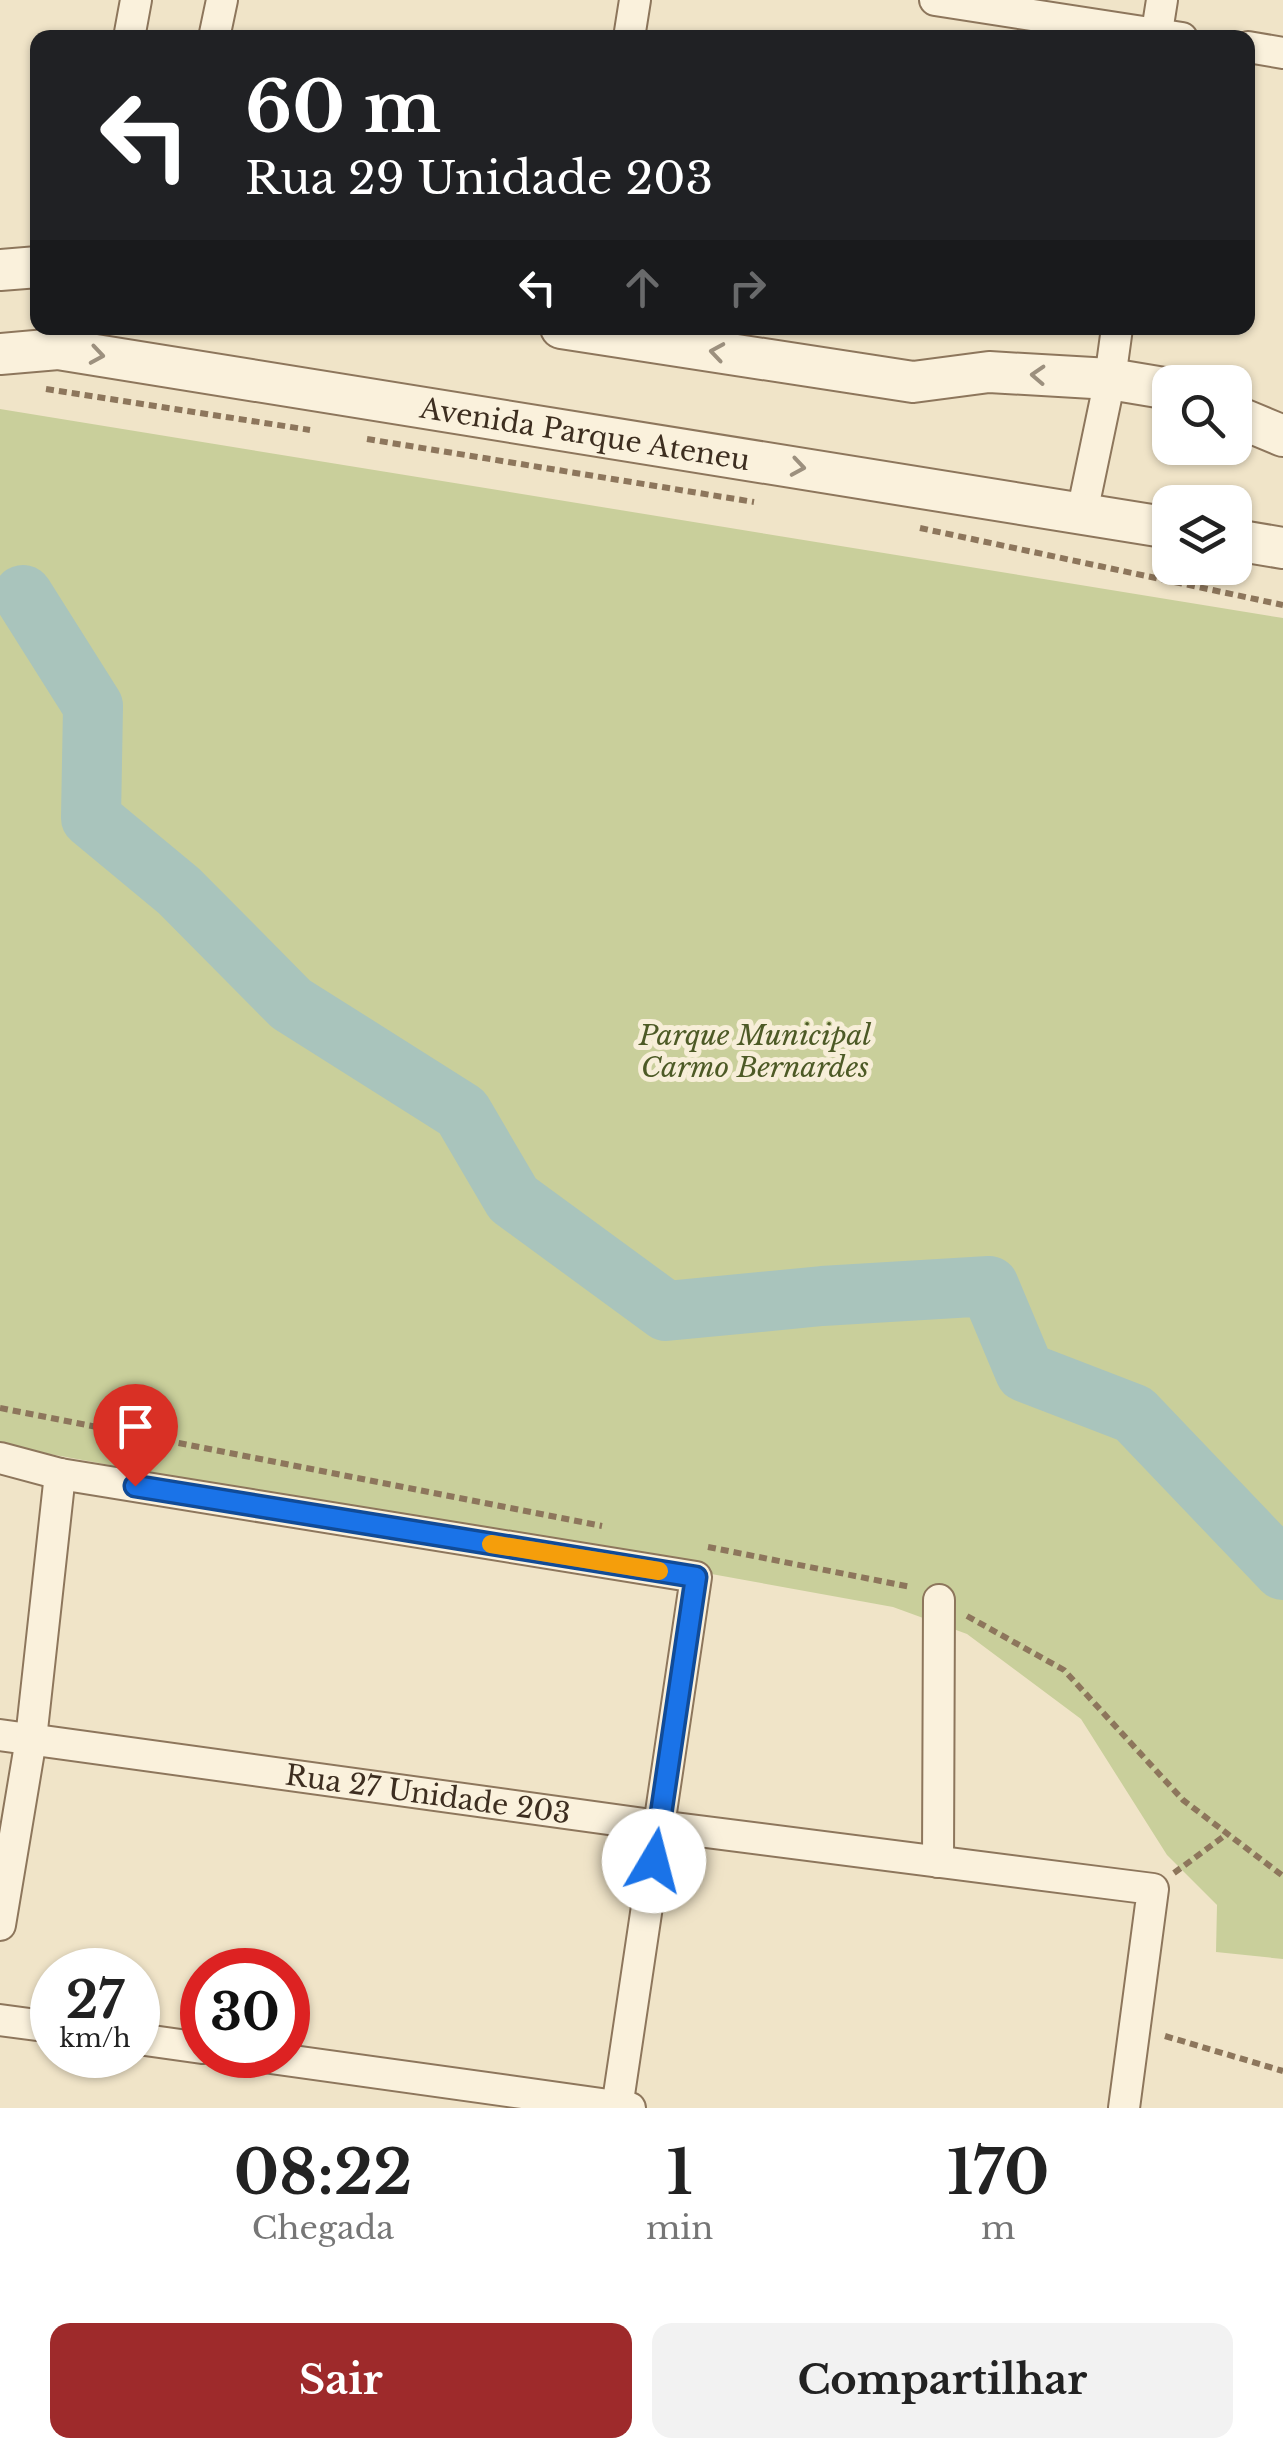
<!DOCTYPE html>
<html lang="pt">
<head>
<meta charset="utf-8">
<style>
	body { margin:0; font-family:"Libre Baskerville",serif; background:#f2f2f2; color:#222; height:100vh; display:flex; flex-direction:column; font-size:38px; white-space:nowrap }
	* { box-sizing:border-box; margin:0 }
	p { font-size:32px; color:#767676 }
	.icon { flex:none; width:55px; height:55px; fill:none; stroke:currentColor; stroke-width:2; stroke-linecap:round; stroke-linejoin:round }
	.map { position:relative; height:2108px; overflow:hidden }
	.sheet { display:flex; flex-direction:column; background:#fff; flex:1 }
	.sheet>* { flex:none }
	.top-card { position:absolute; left:30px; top:30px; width:1225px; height:305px; border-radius:20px; box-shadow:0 2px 8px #0004; background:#202124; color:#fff; overflow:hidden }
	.buttons { position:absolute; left:1152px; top:365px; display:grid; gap:20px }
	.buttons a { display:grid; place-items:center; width:100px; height:100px; border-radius:20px; background:#fff; box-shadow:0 2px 8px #0004; font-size:50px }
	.speed { position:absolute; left:30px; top:1948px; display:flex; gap:20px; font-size:50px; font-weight:700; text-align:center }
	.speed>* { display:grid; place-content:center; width:130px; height:130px; border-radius:50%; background:#fff; box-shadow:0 2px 8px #0004; line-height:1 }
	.speed small { font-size:25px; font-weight:400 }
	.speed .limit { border:15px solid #d22; background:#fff; color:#111 }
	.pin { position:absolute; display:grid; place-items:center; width:85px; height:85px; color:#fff; margin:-102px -42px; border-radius:50% 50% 50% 0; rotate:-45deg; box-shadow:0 0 10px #0007 }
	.pin .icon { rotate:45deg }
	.me { position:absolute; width:110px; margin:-55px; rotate:8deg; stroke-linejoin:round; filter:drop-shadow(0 0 8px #0008) }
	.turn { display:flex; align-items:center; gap:35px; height:210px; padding:0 50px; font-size:45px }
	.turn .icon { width:130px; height:130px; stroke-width:2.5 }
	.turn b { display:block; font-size:70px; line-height:85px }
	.lanes { display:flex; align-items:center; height:95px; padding:0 50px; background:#0003; justify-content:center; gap:50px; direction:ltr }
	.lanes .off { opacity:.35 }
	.eta { display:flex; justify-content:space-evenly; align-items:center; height:170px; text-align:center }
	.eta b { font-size:60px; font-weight:700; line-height:70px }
	.cta { display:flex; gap:20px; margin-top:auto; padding:20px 50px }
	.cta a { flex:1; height:115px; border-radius:20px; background:#9e2a2b; color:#fff; font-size:40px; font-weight:700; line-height:115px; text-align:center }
	.cta a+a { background:#f2f2f2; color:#222 }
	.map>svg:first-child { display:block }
	.green { fill:#c9cf9b }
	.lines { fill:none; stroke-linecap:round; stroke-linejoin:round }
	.river { stroke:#a9c4bc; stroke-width:60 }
	.minor-casing { stroke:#8d765c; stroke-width:34 }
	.tertiary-casing { stroke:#8d765c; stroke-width:44 }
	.path { stroke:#8d765c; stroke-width:6; stroke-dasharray:8 5; stroke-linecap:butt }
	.minor { stroke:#faf1dc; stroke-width:30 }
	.tertiary { stroke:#faf1dc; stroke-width:40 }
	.oneway { stroke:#9c907e }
	.route-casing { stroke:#114b97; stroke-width:25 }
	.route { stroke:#1a73e8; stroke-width:18 }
	.slow { stroke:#f59e0b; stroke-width:18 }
	.labels { text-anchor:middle; stroke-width:10; stroke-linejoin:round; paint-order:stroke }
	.street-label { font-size:28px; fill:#3d2e20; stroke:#f7eed8 }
	.park-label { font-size:28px; font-style:italic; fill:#4d5a26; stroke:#f7eed8 }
</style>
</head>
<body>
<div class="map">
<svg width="1283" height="2108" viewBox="0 0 1283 2108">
	<rect width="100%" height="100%" fill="#f0e4c8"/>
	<path class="green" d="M0,409L1283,618V1959L1216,1952L1217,1905L1167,1855L1081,1719L967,1634L893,1607L0,1445Z"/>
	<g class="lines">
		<path class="river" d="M23,595L93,706L91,818L179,891L291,1004L462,1112L513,1199L666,1311L822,1296L989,1286L1025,1372L1134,1414L1283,1570"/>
		<g class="minor-casing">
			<g id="minor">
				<path d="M935,0L1182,38"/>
				<path d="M129,38L136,0"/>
				<path d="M214,38L222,0"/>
				<path d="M629,38L635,0"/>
				<path d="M1156,38L1162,0"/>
				<path d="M1248,47L1283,53"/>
				<path d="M1082,513L1110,379L1117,328"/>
				<path d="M0,1458L60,1474L696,1577L617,2108"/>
				<path id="s1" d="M0,1735L659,1826L1153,1889L1124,2108"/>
				<path d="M938,1862L939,1600"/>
				<path d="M0,1925L31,1739L60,1474"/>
				<path d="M0,2020L52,2027"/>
				<path d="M138,2039L202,2048"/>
				<path d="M250,2055L630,2108"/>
			</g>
		</g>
		<g class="tertiary-casing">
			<g id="tertiary">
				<path d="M0,270L38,267"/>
				<path d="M561,328L913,382L989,372L1110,379L1170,389"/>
				<path id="s2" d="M0,354L58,349L1170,528"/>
				<path d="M1235,416L1283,436"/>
				<path d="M1235,540L1283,548"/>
			</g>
		</g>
		<path class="path" d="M46,389L310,430
			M367,439L754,502
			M920,528L1283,605
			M0,1408L602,1526
			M708,1547L911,1587
			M967,1616L1064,1670L1183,1800L1283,1876
			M1174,1873L1227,1834
			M1165,2036L1283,2071"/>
		<use href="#minor" class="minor"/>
		<use href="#tertiary" class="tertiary"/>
	</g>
	<defs><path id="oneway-chevron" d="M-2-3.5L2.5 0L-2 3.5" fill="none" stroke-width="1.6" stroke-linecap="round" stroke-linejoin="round" transform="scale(2.5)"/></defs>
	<g class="oneway">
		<use href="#oneway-chevron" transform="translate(717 352) rotate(-171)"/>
		<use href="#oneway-chevron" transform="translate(97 355) rotate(9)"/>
		<use href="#oneway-chevron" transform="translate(1038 375) rotate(-177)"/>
		<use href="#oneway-chevron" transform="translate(798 467) rotate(9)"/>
	</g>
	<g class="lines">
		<g class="route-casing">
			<path id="route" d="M135,1486L696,1577L654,1861"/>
		</g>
		<use href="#route" class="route"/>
		<path class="slow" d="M491,1544L659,1571"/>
	</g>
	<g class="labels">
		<g class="street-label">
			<text dy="10" stroke="none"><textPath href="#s2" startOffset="592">Avenida Parque Ateneu</textPath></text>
			<text dy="10" stroke="none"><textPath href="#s1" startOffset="432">Rua 27 Unidade 203</textPath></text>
		</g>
		<g class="park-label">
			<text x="755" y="1045">Parque Municipal<tspan x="755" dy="32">Carmo Bernardes</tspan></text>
		</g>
	</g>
</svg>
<div class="buttons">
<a><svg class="icon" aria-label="search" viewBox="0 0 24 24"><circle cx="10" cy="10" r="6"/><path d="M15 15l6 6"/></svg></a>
<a><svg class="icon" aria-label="layers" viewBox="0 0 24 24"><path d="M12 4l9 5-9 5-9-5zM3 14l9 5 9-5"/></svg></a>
</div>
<div class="speed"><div>27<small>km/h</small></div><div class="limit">30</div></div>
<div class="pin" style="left:135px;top:1486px;background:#d93025"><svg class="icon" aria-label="arrive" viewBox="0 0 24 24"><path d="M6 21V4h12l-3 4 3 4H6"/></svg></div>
<svg class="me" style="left:654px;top:1861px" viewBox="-20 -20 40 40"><circle r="19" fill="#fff"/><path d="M0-13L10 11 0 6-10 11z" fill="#1a73e8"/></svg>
<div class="top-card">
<div class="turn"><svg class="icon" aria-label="left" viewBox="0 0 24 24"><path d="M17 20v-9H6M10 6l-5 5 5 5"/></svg><div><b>60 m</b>Rua 29 Unidade 203</div></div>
<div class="lanes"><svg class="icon" aria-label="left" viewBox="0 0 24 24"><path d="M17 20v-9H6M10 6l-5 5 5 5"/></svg><svg class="icon off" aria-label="ahead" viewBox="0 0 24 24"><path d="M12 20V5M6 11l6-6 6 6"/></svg><svg class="icon off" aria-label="right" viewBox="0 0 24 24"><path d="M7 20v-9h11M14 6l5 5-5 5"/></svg></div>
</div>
</div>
<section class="sheet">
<div class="eta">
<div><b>08:22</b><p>Chegada</p></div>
<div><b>1</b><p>min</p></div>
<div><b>170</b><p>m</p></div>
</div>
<div class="cta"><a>Sair</a><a>Compartilhar</a></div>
</section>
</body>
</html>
